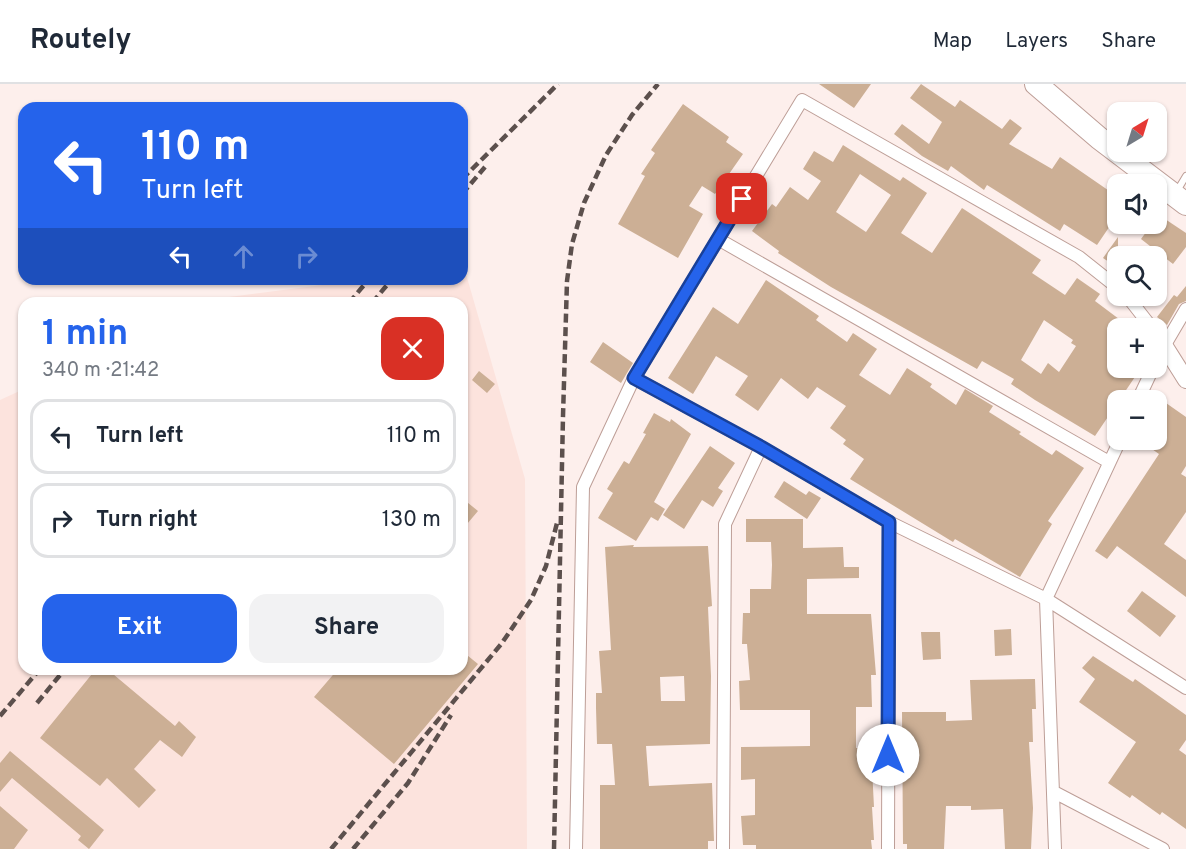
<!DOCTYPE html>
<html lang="en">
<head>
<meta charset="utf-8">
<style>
	body { margin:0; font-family:Overpass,sans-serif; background:#f2f2f3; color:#1f2937; height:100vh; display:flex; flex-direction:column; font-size:22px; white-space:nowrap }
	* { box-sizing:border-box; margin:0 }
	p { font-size:20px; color:#747a83 }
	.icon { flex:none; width:33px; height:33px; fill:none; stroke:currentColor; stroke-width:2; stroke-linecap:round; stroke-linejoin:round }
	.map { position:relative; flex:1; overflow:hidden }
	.panel { position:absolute; left:18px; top:213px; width:450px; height:378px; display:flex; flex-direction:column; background:#fff; border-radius:18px; box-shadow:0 2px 4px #0004 }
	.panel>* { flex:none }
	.hud { position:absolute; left:18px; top:18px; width:450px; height:183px; border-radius:18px; box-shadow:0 2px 4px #0004; background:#2563eb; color:#fff; overflow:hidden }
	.needle { width:39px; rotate:38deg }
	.controls { position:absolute; left:1107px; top:18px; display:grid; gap:12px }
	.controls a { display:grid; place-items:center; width:60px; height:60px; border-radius:12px; background:#fff; box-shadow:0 2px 4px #0004; font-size:30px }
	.pin { position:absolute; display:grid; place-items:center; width:51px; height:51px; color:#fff; margin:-26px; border-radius:12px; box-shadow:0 3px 9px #0006 }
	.me { position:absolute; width:66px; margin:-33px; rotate:0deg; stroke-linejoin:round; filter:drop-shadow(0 0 4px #0008) }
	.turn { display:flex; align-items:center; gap:21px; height:126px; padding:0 24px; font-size:27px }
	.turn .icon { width:78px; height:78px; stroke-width:2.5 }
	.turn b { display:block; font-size:42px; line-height:51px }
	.lanes { display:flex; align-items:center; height:57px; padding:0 24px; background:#0003; justify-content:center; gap:30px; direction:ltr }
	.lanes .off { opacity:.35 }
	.round { display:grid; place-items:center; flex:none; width:63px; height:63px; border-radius:18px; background:#f2f2f3 }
	.head { display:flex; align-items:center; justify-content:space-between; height:102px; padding:0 24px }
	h1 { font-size:36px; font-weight:700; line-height:45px; color:#2563eb }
	.primary-button { display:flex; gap:12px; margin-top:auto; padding:12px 24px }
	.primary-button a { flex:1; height:69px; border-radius:18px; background:#2563eb; color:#fff; font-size:24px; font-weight:700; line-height:69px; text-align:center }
	.primary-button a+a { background:#f2f2f3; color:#1f2937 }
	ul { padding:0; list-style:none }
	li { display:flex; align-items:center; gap:18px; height:75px; margin:0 12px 9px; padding:0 12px; border:3px solid #e0e1e3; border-radius:18px }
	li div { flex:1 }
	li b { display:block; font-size:22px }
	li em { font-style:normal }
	header { display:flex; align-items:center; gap:36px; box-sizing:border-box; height:84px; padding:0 30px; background:#fff; border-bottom:2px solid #e0e1e3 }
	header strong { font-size:28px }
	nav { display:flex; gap:33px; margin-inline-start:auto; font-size:21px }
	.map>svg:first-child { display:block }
	.built { fill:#fce3dd }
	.building { fill:#ccaf95; fill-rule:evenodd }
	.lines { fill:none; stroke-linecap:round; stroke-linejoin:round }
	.lane-casing { stroke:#bd9e97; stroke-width:8 }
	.street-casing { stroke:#bd9e97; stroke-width:14 }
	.secondary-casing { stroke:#bd9e97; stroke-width:18 }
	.highway-casing { stroke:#bd9e97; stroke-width:24 }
	.lane { stroke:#fff; stroke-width:6 }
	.street { stroke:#fff; stroke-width:12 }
	.secondary { stroke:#fff; stroke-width:16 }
	.highway { stroke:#fff; stroke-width:22 }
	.rail { stroke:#5c504d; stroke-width:4.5; stroke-dasharray:9 4.5; stroke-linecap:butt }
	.route-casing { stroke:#184099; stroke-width:15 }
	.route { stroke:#2563eb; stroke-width:10 }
</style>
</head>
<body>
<header>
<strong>Routely</strong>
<nav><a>Map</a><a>Layers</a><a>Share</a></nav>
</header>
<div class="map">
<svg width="1186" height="765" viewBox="0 0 1186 765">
	<rect width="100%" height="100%" fill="#fdefec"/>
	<path class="built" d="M462,183H464L525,395L527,765H0V316L24,305V585H462V219H215L229,213L369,195H462Z"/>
	<path class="building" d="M819,0H871L854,24Z
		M921,0L955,23L960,16L1002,45L1010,35L1022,44L1009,60L1052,85L1060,73L1118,113V130L1097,161L1064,140L1060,147L987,101L984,106L951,82L948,87L922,72L894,50L902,40L929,60L942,38L910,14Z
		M683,20L729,53L726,58L743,70L715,110L702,102L689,122L703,130L678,174L618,140L645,92L641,90L655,69L651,66Z
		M843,61L900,97L903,93L927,109L901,149L932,169L962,124L1041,176L1032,189L1065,211L1077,194L1100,210L1095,217L1123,238L1118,244V284H1141L1095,352L1035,316L1011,300L1014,295L982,277L977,285L831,203L778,169L779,167L752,147L772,120L776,123L790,103L808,116L821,97L803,85L814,67L833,78ZM860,90L891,111L866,148L836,128ZM1044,236L1073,256L1071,259L1076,262L1059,288L1048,279L1041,290L1021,276Z
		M1159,131L1186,149V163L1173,180L1141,155L1152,140H1156Z
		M1118,153V184L1103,174Z
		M766,196L819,232L816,236L847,258L853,249L877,265L859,291L890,311L907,284L932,300L930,303L956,321L965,305L993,322L989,328L1021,348L1019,350L1052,371L1056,366L1084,384L1048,437L1052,440L1020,493L955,455L953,458L850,395L864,375L843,360L846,356L830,344L846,322L817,303L808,315L781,294L758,327L735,311L748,292L716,272L693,310L668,294L713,223L738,240Z
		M1186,202V217L1179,220L1167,241L1157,233L1174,211L1177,213Z
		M603,258L633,279L621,299L590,278Z
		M479,287L495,300L487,309L472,296Z
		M1156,312L1186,333V382L1181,390L1186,393V428L1164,460L1186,476V513L1117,462L1107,475L1095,467L1159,370L1139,356H1156Z
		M654,329L670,338L671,335L691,350L654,418L665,425L658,437L651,433L636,457L598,434L613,409L607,405L624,377L629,380L646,350L643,349Z
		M710,362L735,379L718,404L723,407L713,423L702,416L684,445L663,431Z
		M784,397L806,411L809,407L821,414L807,435L774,413Z
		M462,414L478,427L462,446Z
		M746,435H803V464L843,463L844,483H859V494L807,495V530H871L876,591H871L872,623H856V664H871L874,723H872L874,756H871L872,765H756V761H743L741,732L755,731V695L741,696V663L810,662V626H740L739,597L750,596L747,560H742L743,529H750V505H771L772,481L771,458H746Z
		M634,461L633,463L708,462L712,522L708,523L711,592L710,660L646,662L649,702L712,699L714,757H708V765H600V701H615L612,660H597L596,624V609H602L599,567L611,566L605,463ZM684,592L685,617H661L660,593Z
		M1142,507L1176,532L1160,553L1127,527Z
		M1011,545L1012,571L995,572L994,546Z
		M921,548H940L941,575L923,576Z
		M462,567L478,580L394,680L314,613L338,585H462Z
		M1093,572L1133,598L1135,595L1186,631V656L1179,666L1186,671V745L1162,728L1160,731L1132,711L1130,714L1108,699L1136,658L1079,618L1095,595L1082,584Z
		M96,585H107L175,642L179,637L196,653L182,673L160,656L134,685L156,706L139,724L107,694L100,702L40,654Z
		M1035,595L1036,625H1032L1033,658H1029L1033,724L1031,765H1005L1003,725L971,726V722H946L944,765H907V760H903L902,628H946V637L972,636L970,596Z
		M10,667L104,746L89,765L78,756L81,752L12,694L0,708V679Z
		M0,722L28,746L14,765H0Z"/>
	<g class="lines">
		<g class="lane-casing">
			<path id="lane" d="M1177,107L1186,92"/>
		</g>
		<g class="street-casing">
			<path id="street" d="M718,155L1109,378
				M1127,212L1152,244
				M1156,276L1186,225
				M634,294L761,363L889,438L1046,515L1186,604
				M1138,316L1153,284
				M1054,708L1163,765
				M576,765L583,403L634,294L802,16L1079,173L1118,204
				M723,765L725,440L761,363
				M888,765L889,438
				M1055,765L1046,515L1120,356"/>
		</g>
		<g class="secondary-casing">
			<path id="secondary" d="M1164,261L1186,296"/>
		</g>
		<g class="highway-casing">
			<path id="highway" d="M1036,0L1099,54L1186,120"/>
		</g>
		<use href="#lane" class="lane"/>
		<use href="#street" class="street"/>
		<use href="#secondary" class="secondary"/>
		<use href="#highway" class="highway"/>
		<path class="rail" d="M462,95L558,0
			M462,110L485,83
			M349,219L369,195
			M372,219L392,195
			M37,619L65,585
			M0,632L40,585
			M331,765L502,559L531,516L546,482L557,439
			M353,765L408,699L451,631
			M554,765L563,332L567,197L572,160L584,119L606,71L632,31L658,0"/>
	</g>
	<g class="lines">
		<g class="route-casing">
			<path id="route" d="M742,115L634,294L761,363L889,438L888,671"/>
		</g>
		<use href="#route" class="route"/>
	</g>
</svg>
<div class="controls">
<a><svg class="needle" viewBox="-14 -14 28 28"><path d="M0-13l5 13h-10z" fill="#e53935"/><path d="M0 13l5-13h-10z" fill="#747a83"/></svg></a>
<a><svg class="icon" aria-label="sound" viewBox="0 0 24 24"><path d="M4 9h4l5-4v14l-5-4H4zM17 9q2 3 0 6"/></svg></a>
<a><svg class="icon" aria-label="search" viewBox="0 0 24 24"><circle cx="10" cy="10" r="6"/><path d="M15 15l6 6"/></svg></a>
<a>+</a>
<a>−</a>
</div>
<div class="pin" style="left:742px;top:115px;background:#d93025"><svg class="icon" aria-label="arrive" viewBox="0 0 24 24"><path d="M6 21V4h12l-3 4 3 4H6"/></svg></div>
<svg class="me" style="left:888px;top:671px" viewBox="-20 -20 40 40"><circle r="19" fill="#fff"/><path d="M0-13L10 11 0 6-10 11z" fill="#2563eb"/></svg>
<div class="hud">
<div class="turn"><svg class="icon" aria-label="left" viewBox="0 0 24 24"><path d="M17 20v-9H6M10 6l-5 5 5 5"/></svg><div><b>110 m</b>Turn left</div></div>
<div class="lanes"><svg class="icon" aria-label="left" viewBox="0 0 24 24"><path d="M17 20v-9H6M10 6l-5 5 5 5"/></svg><svg class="icon off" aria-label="ahead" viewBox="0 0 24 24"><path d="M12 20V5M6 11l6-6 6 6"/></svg><svg class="icon off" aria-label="right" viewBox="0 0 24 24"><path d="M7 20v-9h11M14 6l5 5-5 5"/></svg></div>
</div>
<section class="panel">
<div class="head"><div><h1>1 min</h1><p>340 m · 21:42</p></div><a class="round" style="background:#d93025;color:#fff"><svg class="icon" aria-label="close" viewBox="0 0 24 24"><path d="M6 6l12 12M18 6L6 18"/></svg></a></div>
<ul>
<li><svg class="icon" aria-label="left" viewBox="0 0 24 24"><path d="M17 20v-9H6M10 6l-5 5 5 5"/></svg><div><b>Turn left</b></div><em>110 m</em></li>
<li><svg class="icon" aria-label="right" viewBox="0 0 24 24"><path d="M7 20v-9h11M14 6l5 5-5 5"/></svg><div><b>Turn right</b></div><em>130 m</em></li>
</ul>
<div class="primary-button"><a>Exit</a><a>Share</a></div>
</section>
</div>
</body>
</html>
